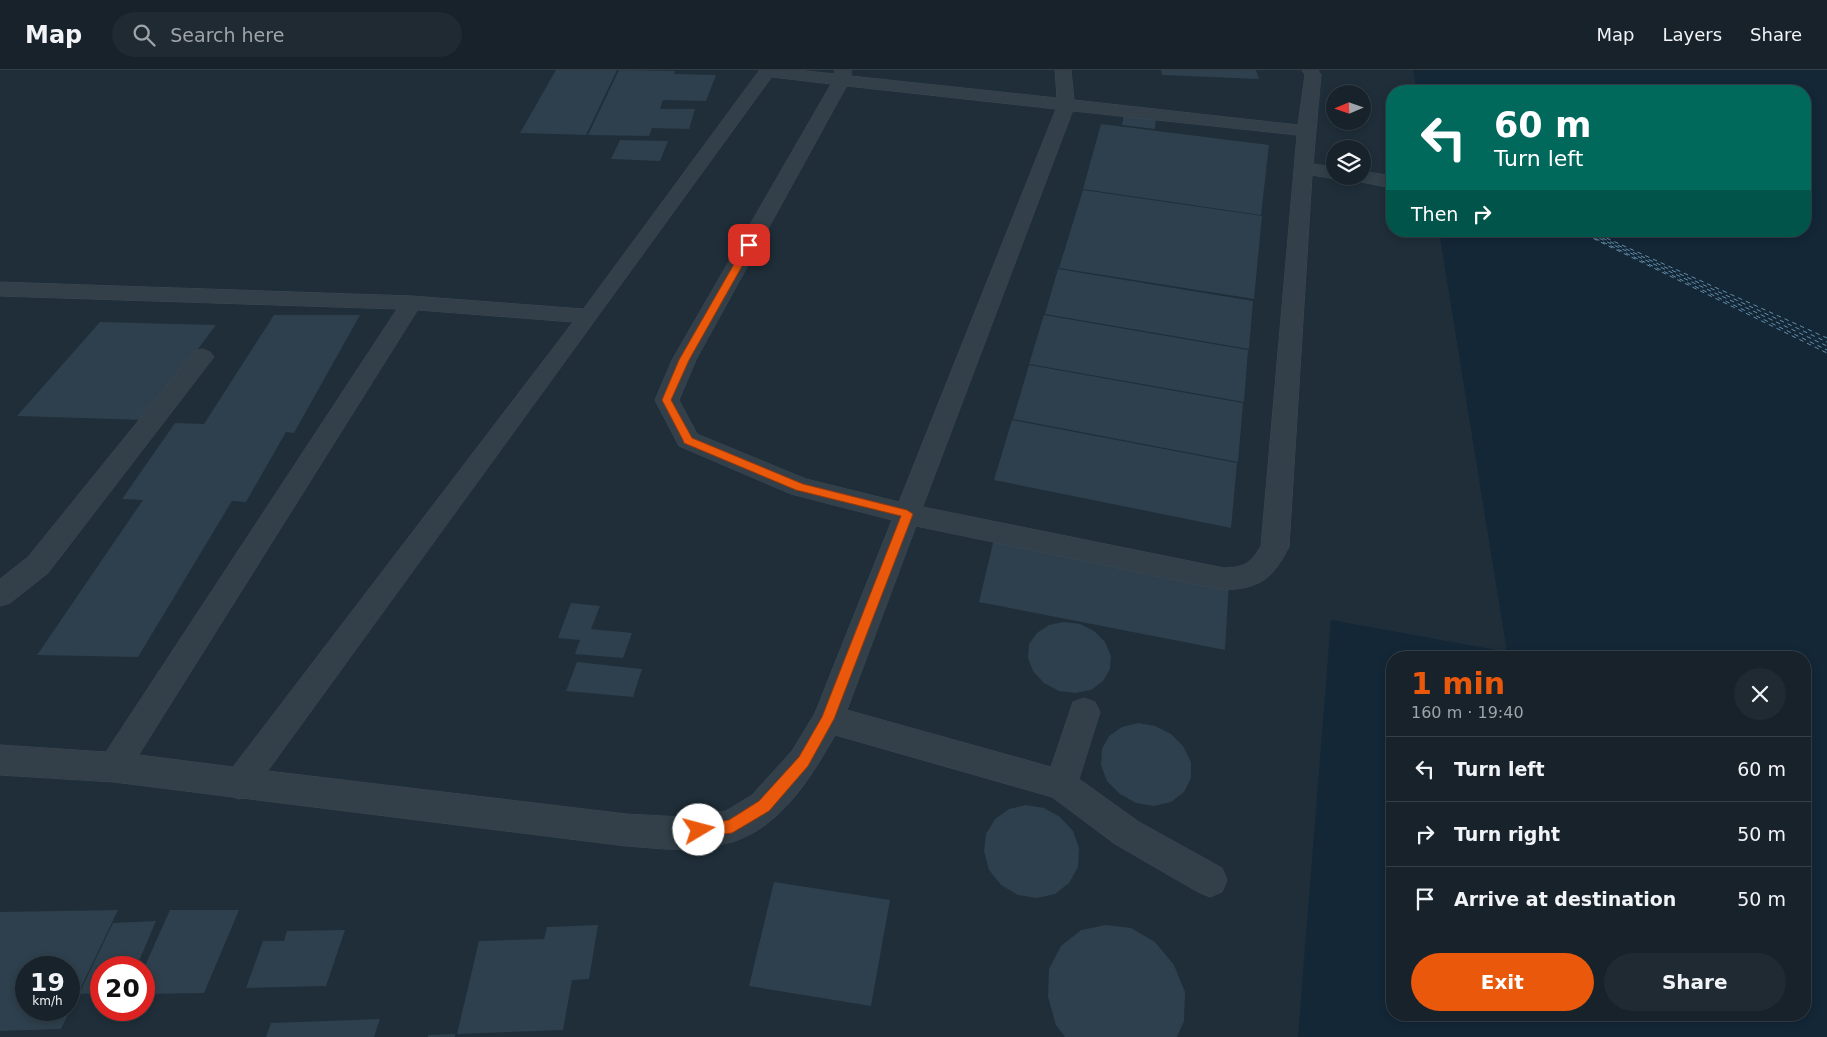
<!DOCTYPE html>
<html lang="en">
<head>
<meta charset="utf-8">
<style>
	body { margin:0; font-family:"DejaVu Sans",sans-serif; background:#202a33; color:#f1f3f6; height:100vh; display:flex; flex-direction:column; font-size:19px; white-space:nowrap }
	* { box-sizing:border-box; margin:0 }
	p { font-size:16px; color:#9ea4a9 }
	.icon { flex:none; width:28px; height:28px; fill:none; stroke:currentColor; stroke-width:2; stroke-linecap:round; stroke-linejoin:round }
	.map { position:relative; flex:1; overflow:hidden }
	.side { position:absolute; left:1386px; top:581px; width:425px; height:370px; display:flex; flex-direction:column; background:#17222b; border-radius:20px; box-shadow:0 2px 8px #0003,0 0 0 1px #363f47 }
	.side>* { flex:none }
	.top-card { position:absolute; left:1386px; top:15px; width:425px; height:152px; border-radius:20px; box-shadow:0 2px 8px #0003,0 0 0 1px #363f47; background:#00695c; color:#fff; overflow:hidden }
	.needle { width:32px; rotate:268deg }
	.tools { position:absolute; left:1326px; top:15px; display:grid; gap:10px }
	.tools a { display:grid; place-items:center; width:45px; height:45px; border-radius:50%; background:#17222b; box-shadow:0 2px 8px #0003,0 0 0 1px #363f47; font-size:25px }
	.speed { position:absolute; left:15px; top:886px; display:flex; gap:10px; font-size:25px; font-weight:700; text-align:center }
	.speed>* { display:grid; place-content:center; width:65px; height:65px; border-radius:50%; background:#17222b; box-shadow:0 2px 8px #0003,0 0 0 1px #363f47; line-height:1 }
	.speed small { font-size:12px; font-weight:400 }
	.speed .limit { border:8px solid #d22; background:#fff; color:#111 }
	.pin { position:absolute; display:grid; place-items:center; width:42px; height:42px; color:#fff; margin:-21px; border-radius:10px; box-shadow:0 2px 8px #0006 }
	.me { position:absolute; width:55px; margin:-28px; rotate:82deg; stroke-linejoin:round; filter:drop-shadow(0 0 4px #0008) }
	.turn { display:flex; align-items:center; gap:18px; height:105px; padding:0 25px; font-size:22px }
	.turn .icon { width:65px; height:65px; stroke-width:2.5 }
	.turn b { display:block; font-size:35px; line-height:42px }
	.then { display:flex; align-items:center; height:48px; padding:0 25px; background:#0003; gap:10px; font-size:19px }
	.round { display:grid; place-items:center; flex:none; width:52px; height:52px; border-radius:26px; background:#202a33 }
	.head { display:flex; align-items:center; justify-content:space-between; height:85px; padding:0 25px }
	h1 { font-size:30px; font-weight:800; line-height:38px; color:#ea580c }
	.button { display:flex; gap:10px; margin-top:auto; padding:10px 25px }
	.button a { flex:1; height:58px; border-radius:30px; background:#ea580c; color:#fff; font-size:20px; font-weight:800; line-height:58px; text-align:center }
	.button a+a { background:#202a33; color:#f1f3f6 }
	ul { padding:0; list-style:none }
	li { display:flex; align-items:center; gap:15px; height:65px; padding:0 25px; border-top:1px solid #363f47 }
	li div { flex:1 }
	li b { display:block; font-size:19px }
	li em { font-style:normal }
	header { display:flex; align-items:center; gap:30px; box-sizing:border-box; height:70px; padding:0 25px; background:#17222b; border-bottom:1px solid #363f47 }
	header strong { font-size:24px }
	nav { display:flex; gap:28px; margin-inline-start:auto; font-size:18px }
	.search { width:350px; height:45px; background:#202a33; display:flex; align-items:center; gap:12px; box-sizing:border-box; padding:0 18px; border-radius:28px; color:#9ea4a9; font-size:19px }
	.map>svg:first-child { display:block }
	.water { fill:#132737; fill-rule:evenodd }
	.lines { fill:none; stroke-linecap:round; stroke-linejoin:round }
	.ferry { stroke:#648ca7; stroke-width:1; stroke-dasharray:4.5 4; stroke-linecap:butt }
	.building { fill:#2e404d; fill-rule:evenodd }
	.minor-casing { stroke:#3c4953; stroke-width:1 }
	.minor { fill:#334049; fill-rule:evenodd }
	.route { fill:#ea580c; stroke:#983908 }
</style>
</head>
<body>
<header>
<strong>Map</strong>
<div class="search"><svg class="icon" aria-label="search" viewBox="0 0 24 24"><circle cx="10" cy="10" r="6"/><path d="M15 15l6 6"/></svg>Search here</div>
<nav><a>Map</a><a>Layers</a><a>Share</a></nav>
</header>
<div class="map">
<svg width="1827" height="967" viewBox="0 0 1827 967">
	<rect width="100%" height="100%" fill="#1f2e39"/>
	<path class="water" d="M1413,0H1827V967H1298L1331,550L1507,582L1439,161H1805V21H1417ZM1392,588H1805V945H1392Z"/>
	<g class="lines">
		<path class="ferry" d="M1578,161L1827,283
			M1580,161L1827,280
			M1584,161L1827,276
			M1587,161L1827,272
			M1591,161L1827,268"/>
	</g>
	<path class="building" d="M556,0H617L586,65L520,63Z
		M619,0L675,1L674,4L716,5L706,31L663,30L660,39H695L689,59L652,58L649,66L588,65Z
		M1161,0H1256L1259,9L1162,5Z
		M1124,44L1156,48L1155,59L1122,55Z
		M1101,54L1269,75L1261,145L1083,119Z
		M620,70L668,71L660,91L611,89Z
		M1083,120L1262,146L1254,229L1059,198Z
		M1058,199L1253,231L1249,279L1045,244Z
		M274,245H360L294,363L286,362L246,432L232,431L138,587L37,585L143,430L122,429L175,353L204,354Z
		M1044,245L1248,280L1244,332L1029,294Z
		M100,252L216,255L145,350L17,346Z
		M1029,295L1243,333L1238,392L1013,349Z
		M1012,350L1237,393L1231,458L994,410Z
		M994,469L1229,512L1225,580L979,532Z
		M571,533L600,536L591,559L632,563L623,588L575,584L580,570L558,568Z
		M1064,552L1080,554L1094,561L1105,572L1111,586L1110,599L1103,611L1091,620L1075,623L1059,621L1044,613L1033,601L1028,588L1029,574L1037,563L1049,555Z
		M577,592L642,599L633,627L566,621Z
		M1138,653L1155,656L1171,664L1183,676L1191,692V708L1184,722L1171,732L1154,736L1136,733L1120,724L1107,711L1101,695L1102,679L1109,666L1122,657Z
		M1026,735L1044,738L1060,747L1073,761L1079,778L1078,797L1069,813L1055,824L1037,828L1018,825L1001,815L989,800L984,781L986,764L995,749L1009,739Z
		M774,812L890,830L871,936L749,916Z
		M118,840L61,959L0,961V842ZM26,898H69V940H26Z
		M170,840H239L204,923L144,924V898Z
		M156,851L136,898H101V923L79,924L113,853Z
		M598,855L589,909L572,910L563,960L457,964L479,871L544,869L547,857Z
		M1106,855L1131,858L1155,872L1174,895L1185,922L1184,951L1177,967H1065L1056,955L1048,927L1049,899L1061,876L1081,860Z
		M345,860L326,916L246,918L263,871H284L287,861Z
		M380,949L374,967H266L271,953Z
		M455,964V967H428V965Z"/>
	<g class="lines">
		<g class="minor-casing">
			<path id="minor" d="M760,0H797L834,4L835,0H851V6L1057,28L1055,0H1071L1074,30L1298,55L1305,5L1302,0H1318L1321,5L1313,94L1335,97V106H1342L1335,109L1312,105L1289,477C1272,509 1261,518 1224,520L916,456L847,640L1051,697L1073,632L1084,628L1095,632L1100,642L1079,709L1139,752L1222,798L1227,810L1222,822L1210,827L1198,822L1115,774L1052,727L835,665C812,706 781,757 732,772C717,776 698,778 683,779C664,780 645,777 626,776L242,728L239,729L233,727L114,712L0,705V675L106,682L397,239L0,226V212L412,226L583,239ZM772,7L831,14L672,290L655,330L679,376L791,424L892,450L815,643L792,681L752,725L726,741L682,747L626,744L268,701ZM847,16L1056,39L899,432L806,409L697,364L679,330L696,290ZM1073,41L1297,65L1261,476C1250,494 1245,497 1224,498L923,437ZM418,240L573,252L233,697L139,685Z
				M1362,101L1392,106V118L1351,110L1349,106H1362Z
				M202,279L210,282L214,287L210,292L48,503L10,533L0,536V509L28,487L194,282Z"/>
		</g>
		<use href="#minor" class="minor"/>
	</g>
	<path class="route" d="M749,172L754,175L689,290L671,330L692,368L803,414L907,440L913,444L834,649L808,696L769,741L732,763L699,767L694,765L692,760L694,756L729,750L759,731L799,687L822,647L901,446L796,420L684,373L683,370L662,330L679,290L745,175Z"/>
</svg>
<div class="tools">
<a><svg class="needle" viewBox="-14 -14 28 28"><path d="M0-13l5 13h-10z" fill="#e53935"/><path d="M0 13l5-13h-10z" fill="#9ea4a9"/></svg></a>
<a><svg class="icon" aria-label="layers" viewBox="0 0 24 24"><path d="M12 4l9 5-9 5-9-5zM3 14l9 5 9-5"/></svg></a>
</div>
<div class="speed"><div>19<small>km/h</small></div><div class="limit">20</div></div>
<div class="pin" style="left:749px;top:175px;background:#d93025"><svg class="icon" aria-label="arrive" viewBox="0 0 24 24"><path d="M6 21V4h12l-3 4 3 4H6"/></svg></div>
<svg class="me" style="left:699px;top:760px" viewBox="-20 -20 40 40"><circle r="19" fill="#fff"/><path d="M0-13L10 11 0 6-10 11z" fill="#ea580c"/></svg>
<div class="top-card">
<div class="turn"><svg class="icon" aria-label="left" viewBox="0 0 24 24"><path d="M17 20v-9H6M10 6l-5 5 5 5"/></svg><div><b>60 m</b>Turn left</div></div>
<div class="then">Then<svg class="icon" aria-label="right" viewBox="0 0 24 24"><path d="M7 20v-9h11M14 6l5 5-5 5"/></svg></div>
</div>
<section class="side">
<div class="head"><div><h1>1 min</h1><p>160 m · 19:40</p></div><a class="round"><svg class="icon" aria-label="close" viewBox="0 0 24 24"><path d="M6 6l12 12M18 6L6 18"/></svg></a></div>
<ul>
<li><svg class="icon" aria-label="left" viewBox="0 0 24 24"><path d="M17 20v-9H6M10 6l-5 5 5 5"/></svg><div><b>Turn left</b></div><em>60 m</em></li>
<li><svg class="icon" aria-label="right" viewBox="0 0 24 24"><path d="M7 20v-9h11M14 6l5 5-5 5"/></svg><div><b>Turn right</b></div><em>50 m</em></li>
<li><svg class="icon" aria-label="arrive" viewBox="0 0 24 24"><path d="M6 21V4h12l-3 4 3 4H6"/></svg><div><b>Arrive at destination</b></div><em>50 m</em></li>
</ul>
<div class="button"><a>Exit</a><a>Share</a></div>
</section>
</div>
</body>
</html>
